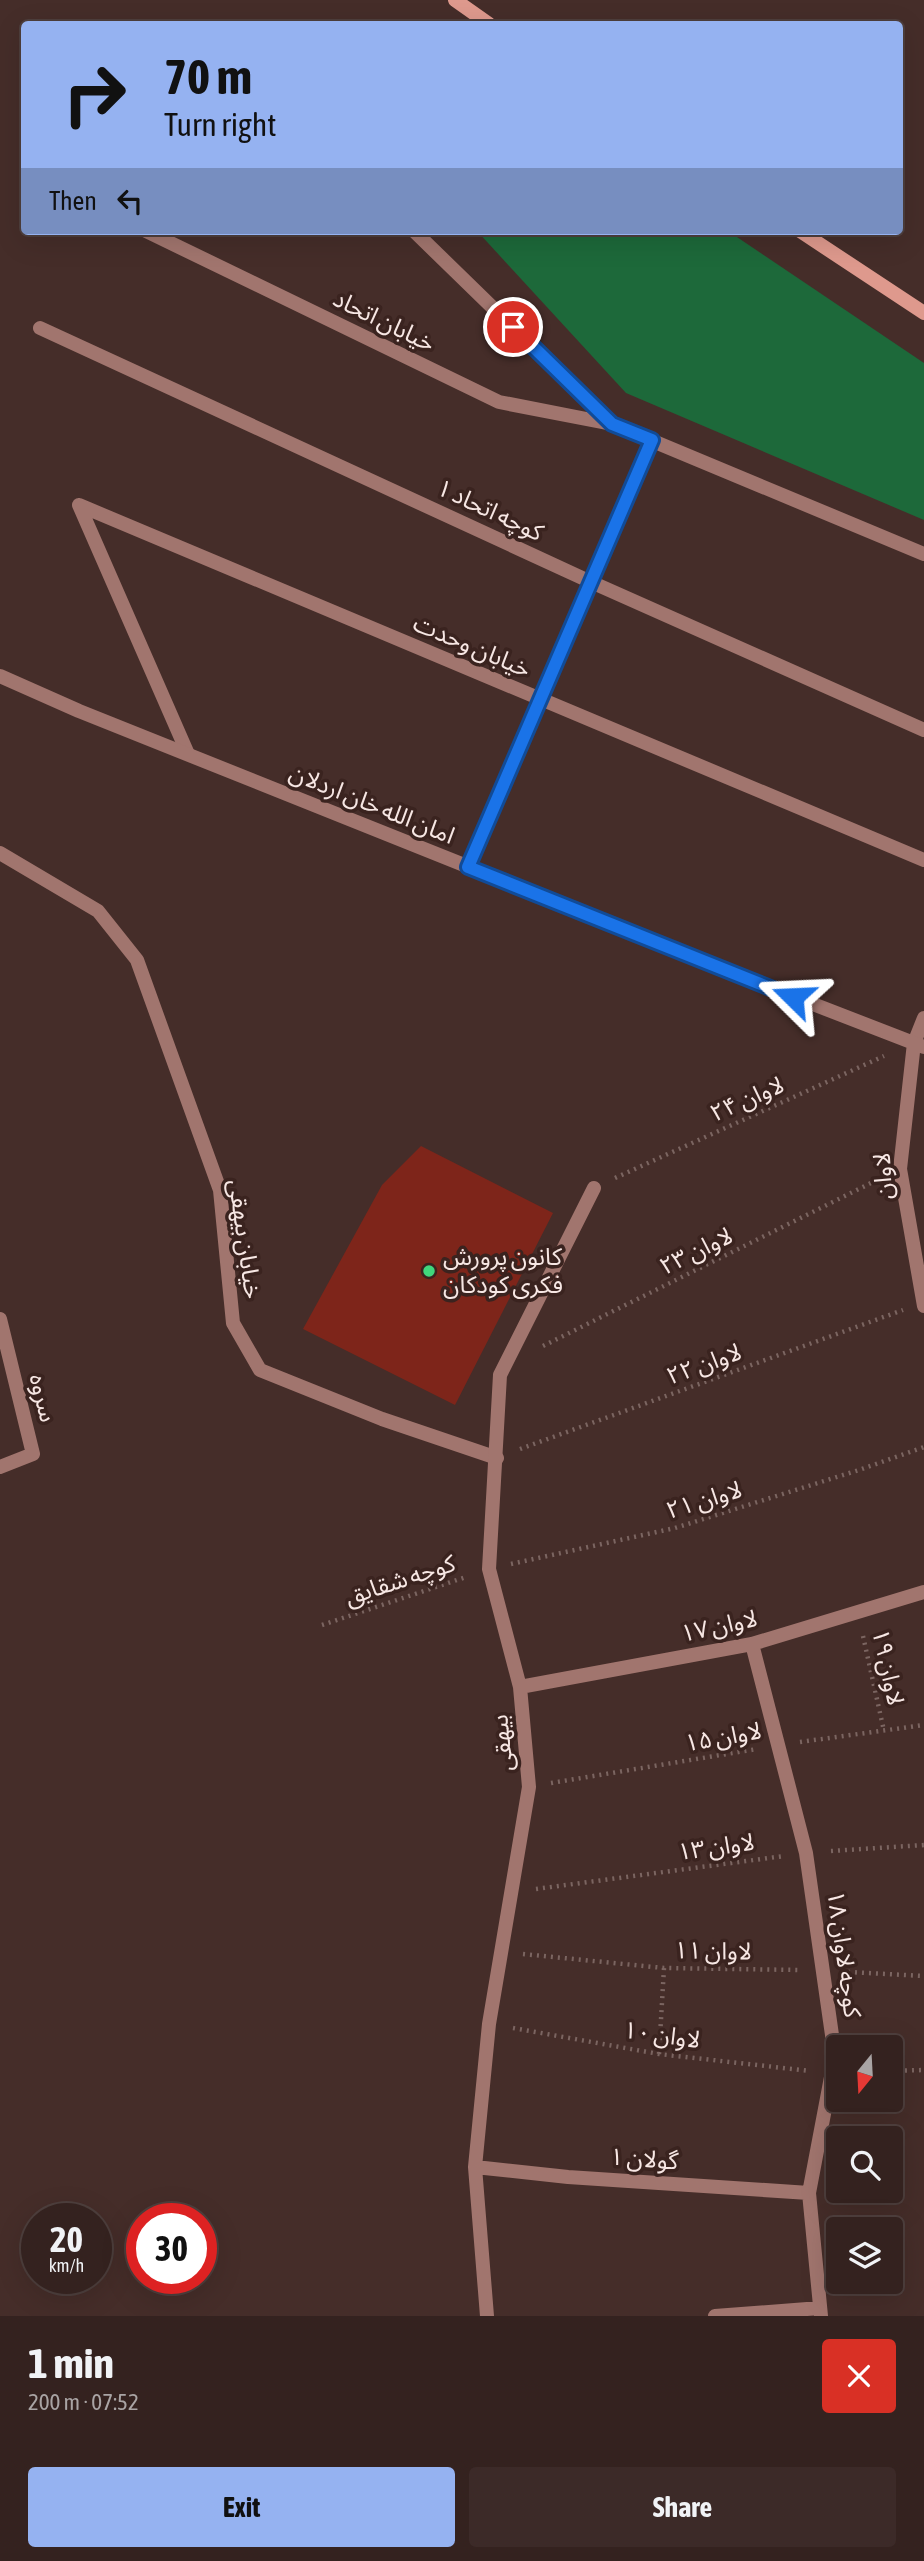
<!DOCTYPE html>
<html lang="en">
<head>
<meta charset="utf-8">
<style>
	body { margin:0; font-family:"Asap Condensed","Noto Sans Arabic",sans-serif; background:#3c2a28; color:#f1f3f6; height:100vh; display:flex; flex-direction:column; font-size:26px; white-space:nowrap }
	* { box-sizing:border-box; margin:0 }
	p { font-size:23px; color:#a9a4a4 }
	.icon { flex:none; width:38px; height:38px; fill:none; stroke:currentColor; stroke-width:2; stroke-linecap:round; stroke-linejoin:round }
	.map { position:relative; height:2316px; overflow:hidden }
	.drawer { display:flex; flex-direction:column; background:#34221f; flex:1 }
	.drawer>* { flex:none }
	.top-card { position:absolute; left:21px; top:21px; width:882px; height:214px; border-radius:7px; box-shadow:0 7px 28px #0002,0 0 0 2px #4e3f3d; background:#95b2f1; color:#111; overflow:hidden }
	.needle { width:46px; rotate:198deg }
	.fabs { position:absolute; left:826px; top:2035px; display:grid; gap:14px }
	.fabs a { display:grid; place-items:center; width:77px; height:77px; border-radius:7px; background:#34221f; box-shadow:0 7px 28px #0002,0 0 0 2px #4e3f3d; font-size:35px }
	.speed { position:absolute; left:21px; top:2203px; display:flex; gap:14px; font-size:35px; font-weight:700; text-align:center }
	.speed>* { display:grid; place-content:center; width:91px; height:91px; border-radius:50%; background:#34221f; box-shadow:0 7px 28px #0002,0 0 0 2px #4e3f3d; line-height:1 }
	.speed small { font-size:18px; font-weight:400 }
	.speed .limit { border:10px solid #d22; background:#fff; color:#111 }
	.pin { position:absolute; display:grid; place-items:center; width:60px; height:60px; color:#fff; margin:-30px; border:4px solid #fff; border-radius:50%; box-shadow:0 2px 7px #0007 }
	.me { position:absolute; width:77px; margin:-38px; rotate:291deg; stroke-linejoin:round; filter:drop-shadow(0 0 5px #0008) }
	.turn { display:flex; align-items:center; gap:24px; height:147px; padding:0 28px; font-size:32px }
	.turn .icon { width:91px; height:91px; stroke-width:2.5 }
	.turn b { display:block; font-size:49px; line-height:60px }
	.then { display:flex; align-items:center; height:66px; padding:0 28px; background:#0003; gap:14px; font-size:26px }
	.round { display:grid; place-items:center; flex:none; width:74px; height:74px; border-radius:7px; background:#3c2a28 }
	.head { display:flex; align-items:center; justify-content:space-between; height:119px; padding:0 28px }
	h1 { font-size:42px; font-weight:700; line-height:52px }
	.action { display:flex; gap:14px; margin-top:auto; padding:14px 28px }
	.action a { flex:1; height:80px; border-radius:7px; background:#95b2f1; color:#111; font-size:28px; font-weight:700; line-height:80px; text-align:center }
	.action a+a { background:#3c2a28; color:#f1f3f6 }
	.map>svg:first-child { display:block }
	.green { fill:#1d693a }
	.building { fill:#7e251a }
	.lines { fill:none; stroke-linecap:round; stroke-linejoin:round }
	.path { stroke:#7b6561; stroke-width:4.5; stroke-dasharray:2 5; stroke-linecap:butt }
	.lane { stroke:#a1756e; stroke-width:14 }
	.street { stroke:#a1756e; stroke-width:14 }
	.secondary { stroke:#de998d; stroke-width:14 }
	.route-casing { stroke:#114b97; stroke-width:18 }
	.route { stroke:#1a73e8; stroke-width:12 }
	.poi-dot { fill:#41d77c; stroke:#3a231f; stroke-width:2.5 }
	.labels { text-anchor:middle; stroke-width:7; stroke-linejoin:round; paint-order:stroke }
	.street-label { font-size:24px; fill:#f7e7e4; stroke:#3a231f }
	.poi-label { font-size:24px; fill:#f7e7e4; stroke:#3a231f; text-anchor:start }
</style>
</head>
<body>
<div class="map">
<svg width="924" height="2316" viewBox="0 0 924 2316">
	<rect width="100%" height="100%" fill="#452d29"/>
	<path class="green" d="M477,231H728L924,363V520L626,393Z"/>
	<path class="building" d="M421,1146L553,1213L455,1405L303,1329L382,1185Z"/>
	<g class="lines">
		<path class="path" d="M615,1178L884,1056
			M543,1346L877,1180
			M520,1449L903,1310
			M511,1564L675,1528L859,1470L924,1447
			M322,1625L466,1577
			M863,1636L884,1731
			M800,1742L924,1725
			M551,1783L757,1749
			M831,1851L924,1845
			M536,1889L784,1856
			M523,1954L664,1968L801,1970
			M848,1972L924,1976
			M513,2028L659,2054L810,2071
			M659,2054L664,1968
			M891,2071L924,2070"/>
		<path class="lane" d="M79,505L924,860
			M79,505L188,754
			M0,853L98,911L137,960L220,1190L233,1323L260,1370L382,1419L497,1458
			M468,867L652,440
			M914,1043L924,1018
			M0,1319L33,1454L0,1467"/>
		<path class="street" d="M146,231L499,402L612,424L924,554
			M414,231L611,423
			M40,328L591,582L924,730
			M0,676L79,711L769,987L924,1047
			M914,1043L900,1169L924,1306
			M752,1644L806,1853L835,2056L809,2193L821,2316
			M520,1687L752,1644L924,1592
			M475,2167L568,2177L809,2193
			M487,2316L475,2167L489,2024L529,1787L520,1687L489,1569L500,1375L594,1188
			M715,2316L820,2308"/>
		<path class="secondary" d="M455,0L489,24
			M800,231L924,313"/>
	</g>
	<g class="lines">
		<g class="route-casing">
			<path id="route" d="M513,327L612,424L652,440L468,867L793,997"/>
		</g>
		<use href="#route" class="route"/>
	</g>
	<circle class="poi-dot" cx="429" cy="1271" r="7"/>
	<g class="labels">
		<g class="street-label">
			<text transform="translate(384 321) rotate(26)" y="8">خیابان اتحاد</text>
			<text transform="translate(490 510) rotate(25)" y="8">کوچه اتحاد ۱</text>
			<text transform="translate(472 646) rotate(23)" y="8">خیابان وحدت</text>
			<text transform="translate(372 804) rotate(22)" y="8">امان الله خان اردلان</text>
			<text transform="translate(747 1099) rotate(-24)" y="8">لاوان ۲۴</text>
			<text transform="translate(883 1176) rotate(-93)" y="8">لاوان</text>
			<text transform="translate(245 1239) rotate(82)" y="8">خیابان بیهقی</text>
			<text transform="translate(696 1251) rotate(-26)" y="8">لاوان ۲۳</text>
			<text transform="translate(704 1364) rotate(-20)" y="8">لاوان ۲۲</text>
			<text transform="translate(43 1398) rotate(76)" y="8">سروه</text>
			<text transform="translate(704 1500) rotate(-17)" y="8">لاوان ۲۱</text>
			<text transform="translate(400 1580) rotate(-18)" y="8">کوچه شقایق</text>
			<text transform="translate(719 1626) rotate(-12)" y="8">لاوان ۱۷</text>
			<text transform="translate(888 1667) rotate(78)" y="8">لاوان ۱۹</text>
			<text transform="translate(723 1737) rotate(-10)" y="8">لاوان ۱۵</text>
			<text transform="translate(502 1743) rotate(-96)" y="8">بیهقی</text>
			<text transform="translate(716 1847) rotate(-8)" y="8">لاوان ۱۳</text>
			<text transform="translate(713 1951) rotate(1)" y="8">لاوان ۱۱</text>
			<text transform="translate(844 1954) rotate(82)" y="8">کوچه لاوان ۱۸</text>
			<text transform="translate(662 2035) rotate(8)" y="8">لاوان ۱۰</text>
			<text transform="translate(644 2159) rotate(4)" y="8">گولان ۱</text>
		</g>
		<g class="poi-label">
			<text x="443" y="1265">کانون پرورش<tspan x="443" dy="28">فکری کودکان</tspan></text>
		</g>
	</g>
</svg>
<div class="fabs">
<a><svg class="needle" viewBox="-14 -14 28 28"><path d="M0-13l5 13h-10z" fill="#e53935"/><path d="M0 13l5-13h-10z" fill="#a9a4a4"/></svg></a>
<a><svg class="icon" aria-label="search" viewBox="0 0 24 24"><circle cx="10" cy="10" r="6"/><path d="M15 15l6 6"/></svg></a>
<a><svg class="icon" aria-label="layers" viewBox="0 0 24 24"><path d="M12 4l9 5-9 5-9-5zM3 14l9 5 9-5"/></svg></a>
</div>
<div class="speed"><div>20<small>km/h</small></div><div class="limit">30</div></div>
<div class="pin" style="left:513px;top:327px;background:#d93025"><svg class="icon" aria-label="arrive" viewBox="0 0 24 24"><path d="M6 21V4h12l-3 4 3 4H6"/></svg></div>
<svg class="me" style="left:793px;top:997px" viewBox="-20 -20 40 40"><path d="M0-17L14 15 0 8-14 15z" fill="#1a73e8" stroke="#fff" stroke-width="4"/></svg>
<div class="top-card">
<div class="turn"><svg class="icon" aria-label="right" viewBox="0 0 24 24"><path d="M7 20v-9h11M14 6l5 5-5 5"/></svg><div><b>70 m</b>Turn right</div></div>
<div class="then">Then<svg class="icon" aria-label="left" viewBox="0 0 24 24"><path d="M17 20v-9H6M10 6l-5 5 5 5"/></svg></div>
</div>
</div>
<section class="drawer">
<div class="head"><div><h1>1 min</h1><p>200 m · 07:52</p></div><a class="round" style="background:#d93025;color:#fff"><svg class="icon" aria-label="close" viewBox="0 0 24 24"><path d="M6 6l12 12M18 6L6 18"/></svg></a></div>
<div class="action"><a>Exit</a><a>Share</a></div>
</section>
</body>
</html>
